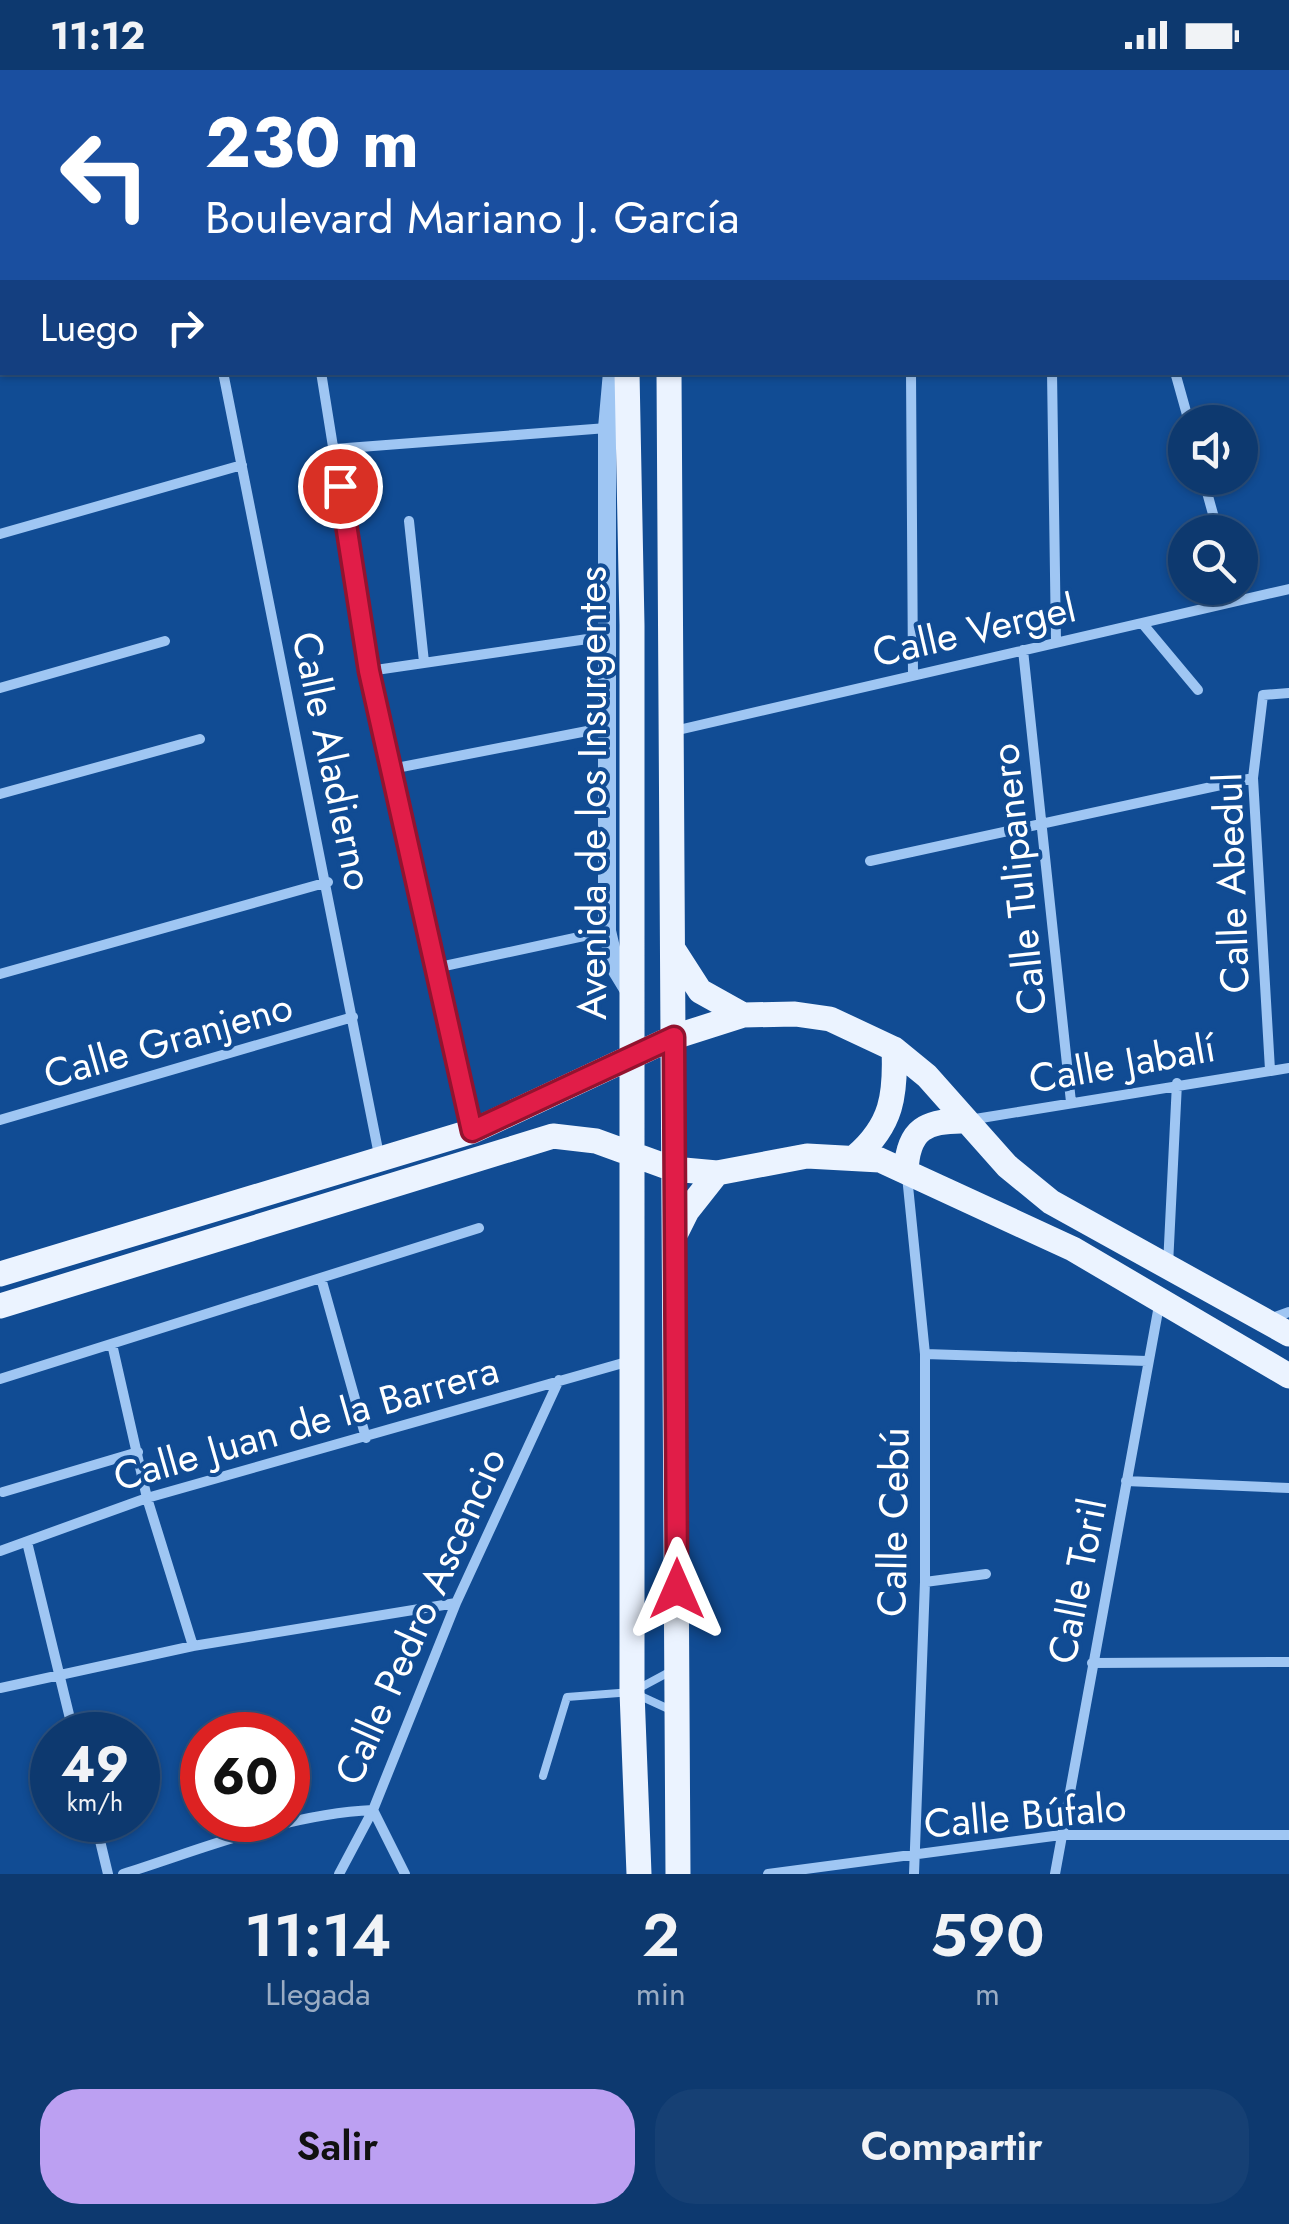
<!DOCTYPE html>
<html lang="es">
<head>
<meta charset="utf-8">
<style>
	body { margin:0; font-family:Jost,sans-serif; background:#164074; color:#f1f3f6; height:100vh; display:flex; flex-direction:column; font-size:38px; white-space:nowrap }
	* { box-sizing:border-box; margin:0 }
	p { font-size:32px; color:#9aacc3 }
	.icon { flex:none; width:55px; height:55px; fill:none; stroke:currentColor; stroke-width:2; stroke-linecap:round; stroke-linejoin:round }
	.map { position:relative; height:1804px; overflow:hidden }
	.details { display:flex; flex-direction:column; background:#0d396f; flex:1 }
	.details>* { flex:none }
	.hud { position:absolute; left:0px; top:0px; width:1290px; height:305px; box-shadow:0 2px 8px #0004,0 0 0 2px #2d5382; background:#1a4fa0; color:#fff; overflow:hidden }
	.controls { position:absolute; left:1168px; top:335px; display:grid; gap:20px }
	.controls a { display:grid; place-items:center; width:90px; height:90px; border-radius:50%; background:#0d396f; box-shadow:0 2px 8px #0004,0 0 0 2px #2d5382; font-size:50px }
	.speed { position:absolute; left:30px; top:1642px; display:flex; gap:20px; font-size:50px; font-weight:700; text-align:center }
	.speed>* { display:grid; place-content:center; width:130px; height:130px; border-radius:50%; background:#0d396f; box-shadow:0 2px 8px #0004,0 0 0 2px #2d5382; line-height:1 }
	.speed small { font-size:25px; font-weight:400 }
	.speed .limit { border:15px solid #d22; background:#fff; color:#111 }
	.pin { position:absolute; display:grid; place-items:center; width:85px; height:85px; color:#fff; margin:-42px; border:5px solid #fff; border-radius:50%; box-shadow:0 2px 10px #0007 }
	.me { position:absolute; width:110px; margin:-55px; rotate:0deg; stroke-linejoin:round; filter:drop-shadow(0 0 8px #0008) }
	.turn { display:flex; align-items:center; gap:35px; height:210px; padding:0 40px; font-size:45px }
	.turn .icon { width:130px; height:130px; stroke-width:2.5 }
	.turn b { display:block; font-size:70px; line-height:85px }
	.then { display:flex; align-items:center; height:95px; padding:0 40px; background:#0003; gap:20px; font-size:38px }
	.eta { display:flex; justify-content:space-evenly; align-items:center; height:170px; text-align:center }
	.eta b { font-size:60px; font-weight:600; line-height:70px }
	.primary-button { display:flex; gap:20px; margin-top:auto; padding:20px 40px }
	.primary-button a { flex:1; height:115px; border-radius:40px; background:#bca0f2; color:#111; font-size:40px; font-weight:600; line-height:115px; text-align:center }
	.primary-button a+a { background:#164074; color:#f1f3f6 }
	.status { display:flex; justify-content:space-between; align-items:center; height:70px; padding:0 50px; background:#0d396f; direction:ltr }
	.status svg { height:28px; fill:currentColor }
	.map>svg:first-child { display:block }
	.lines { fill:none; stroke-linecap:round; stroke-linejoin:round }
	.service { stroke:#9fc6f3; stroke-width:8 }
	.minor { stroke:#9fc6f3; stroke-width:10 }
	.tertiary { stroke:#9fc6f3; stroke-width:18 }
	.primary { stroke:#ebf3ff; stroke-width:25 }
	.route-casing { stroke:#92132f; stroke-width:25 }
	.route { stroke:#e11d48; stroke-width:18 }
	.labels { text-anchor:middle; stroke-width:8; stroke-linejoin:round; paint-order:stroke }
	.street-label { font-size:40px; fill:#fff; stroke:#114c94 }
</style>
</head>
<body>
<div class="status"><b>11:12</b><svg viewBox="0 0 49 12"><path d="M0 12V9h3v3zM5 12V6h3v6zM10 12V3h3v9zM15 12V0h3v12zM26 1h20v11H26zM47 4h2v5h-2z"/></svg></div>
<div class="map">
<svg width="1289" height="1804" viewBox="0 0 1289 1804">
	<rect width="100%" height="100%" fill="#114c94"/>
	<g class="lines">
		<path class="service" d="M636,1624L673,1641
			M543,1706L567,1627L632,1622L673,1600"/>
		<path class="minor" d="M192,0L193,2
			M1001,0L1002,2
			M1271,0V2
			M87,2L92,0
			M279,2L284,0
			M0,51L2,50
			M1288,54H1289
			M1288,70L1289,76
			M223,302L380,1090
			M321,302L369,601L472,1060
			M911,302L913,605
			M1052,302L1056,572
			M1175,302L1189,352
			M334,379L607,358
			M1203,408L1218,462
			M409,451L424,592
			M0,464L242,395
			M1142,553L1198,620
			M1023,580L1071,1032
			M369,601L608,566
			M0,618L165,571
			M674,661L1289,519
			M391,699L608,657
			M0,724L200,669
			M870,791L1253,708
			M435,898L607,861
			M0,904L328,812
			M1270,1000L1253,708L1263,625L1289,623
			M0,1050L353,947
			M969,1050L1289,998
			M907,1106L925,1284V1512L914,1804
			M1168,1195L1177,1013
			M321,1208L366,1368
			M1267,1250L1289,1242
			M112,1274L147,1428L193,1576
			M925,1284L1147,1291
			M0,1309L479,1158
			M1126,1411L1289,1418
			M3,1422L138,1382
			M27,1472L74,1665
			M0,1481L147,1428L630,1291
			M925,1512L986,1504
			M1092,1593L1289,1592
			M0,1618L193,1576L456,1533
			M373,1740L405,1804
			M95,1750L108,1804
			M123,1804C205,1778 287,1744 373,1740
			M339,1804L373,1740L456,1533L559,1310
			M768,1804L1061,1765H1289
			M1055,1804L1160,1230"/>
		<path class="tertiary" d="M583,2L588,0
			M0,289L2,287
			M612,302L607,358V861L616,899L630,922"/>
		<path class="primary" d="M623,0V2
			M671,2V0
			M627,302L632,555V1622L639,1804
			M669,302L678,1804
			M673,879L700,921L743,945
			M856,1086C892,1055 896,1025 894,979
			M906,1101C908,1059 926,1050 966,1051
			M677,1161L687,1141L717,1103
			M0,1204L473,1061L674,967L743,945L795,944L830,949L894,979L927,1006L1007,1096L1051,1132L1289,1264
			M0,1236L553,1066L596,1071L673,1099L717,1103L807,1086L880,1090L1073,1179L1289,1306"/>
	</g>
	<g class="lines">
		<g class="route-casing">
			<path id="route" d="M340,416L369,601L472,1061L674,967L677,1519"/>
		</g>
		<use href="#route" class="route"/>
	</g>
	<g class="labels">
		<g class="street-label">
			<text transform="translate(974 560) rotate(-13)" y="14">Calle Vergel</text>
			<text transform="translate(333 691) rotate(78)" y="14">Calle Aladierno</text>
			<text transform="translate(592 723) rotate(-90)" y="14">Avenida de los Insurgentes</text>
			<text transform="translate(1018 809) rotate(-96)" y="14">Calle Tulipanero</text>
			<text transform="translate(1231 813) rotate(-92)" y="14">Calle Abedul</text>
			<text transform="translate(168 970) rotate(-16)" y="14">Calle Granjeno</text>
			<text transform="translate(1122 993) rotate(-10)" y="14">Calle Jabalí</text>
			<text transform="translate(306 1353) rotate(-16)" y="14">Calle Juan de la Barrera</text>
			<text transform="translate(893 1452) rotate(-89)" y="14">Calle Cebú</text>
			<text transform="translate(1077 1511) rotate(-79)" y="14">Calle Toril</text>
			<text transform="translate(420 1546) rotate(-66)" y="14">Calle Pedro Ascencio</text>
			<text transform="translate(1025 1745) rotate(-5)" y="14">Calle Búfalo</text>
		</g>
	</g>
</svg>
<div class="controls">
<a><svg class="icon" aria-label="sound" viewBox="0 0 24 24"><path d="M4 9h4l5-4v14l-5-4H4zM17 9q2 3 0 6"/></svg></a>
<a><svg class="icon" aria-label="search" viewBox="0 0 24 24"><circle cx="10" cy="10" r="6"/><path d="M15 15l6 6"/></svg></a>
</div>
<div class="speed"><div>49<small>km/h</small></div><div class="limit">60</div></div>
<div class="pin" style="left:340px;top:416px;background:#d93025"><svg class="icon" aria-label="arrive" viewBox="0 0 24 24"><path d="M6 21V4h12l-3 4 3 4H6"/></svg></div>
<svg class="me" style="left:677px;top:1519px" viewBox="-20 -20 40 40"><path d="M0-17L14 15 0 8-14 15z" fill="#e11d48" stroke="#fff" stroke-width="4"/></svg>
<div class="hud">
<div class="turn"><svg class="icon" aria-label="left" viewBox="0 0 24 24"><path d="M17 20v-9H6M10 6l-5 5 5 5"/></svg><div><b>230 m</b>Boulevard Mariano J. García</div></div>
<div class="then">Luego<svg class="icon" aria-label="right" viewBox="0 0 24 24"><path d="M7 20v-9h11M14 6l5 5-5 5"/></svg></div>
</div>
</div>
<section class="details">
<div class="eta">
<div><b>11:14</b><p>Llegada</p></div>
<div><b>2</b><p>min</p></div>
<div><b>590</b><p>m</p></div>
</div>
<div class="primary-button"><a>Salir</a><a>Compartir</a></div>
</section>
</body>
</html>
